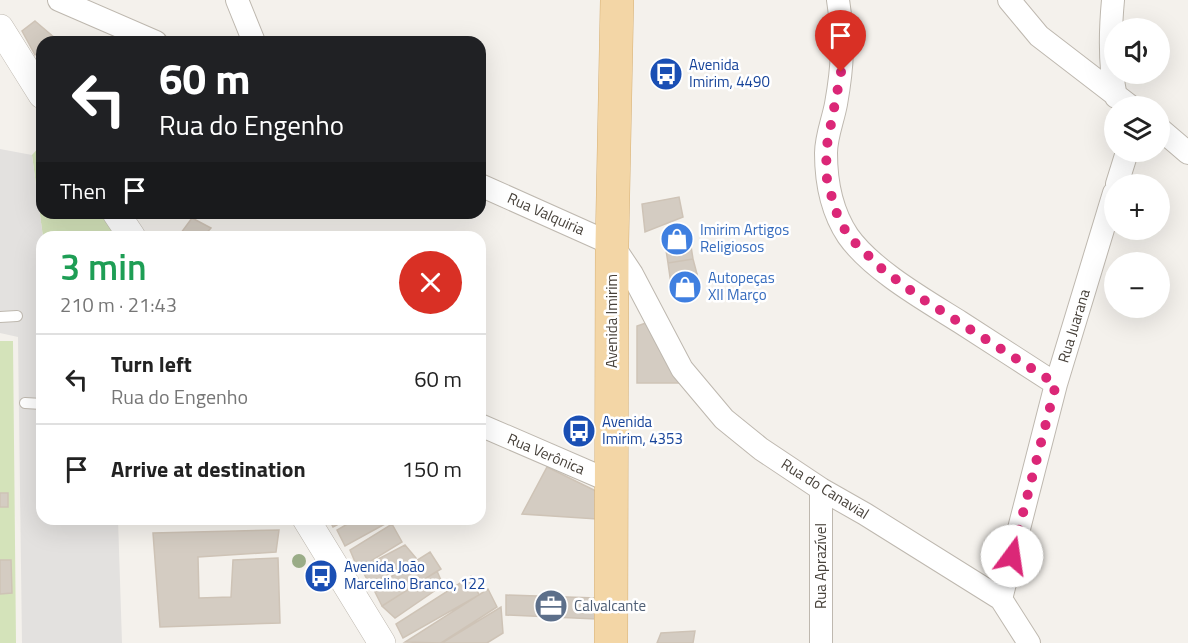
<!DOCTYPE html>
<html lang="en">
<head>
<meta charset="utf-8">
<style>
	body { margin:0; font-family:"Titillium Web",sans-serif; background:#f6f6f6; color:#222; height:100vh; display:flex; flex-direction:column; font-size:22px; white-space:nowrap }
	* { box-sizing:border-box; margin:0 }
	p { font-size:20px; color:#767676 }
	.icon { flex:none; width:33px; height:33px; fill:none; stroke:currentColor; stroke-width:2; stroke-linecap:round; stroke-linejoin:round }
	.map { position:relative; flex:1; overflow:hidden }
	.sheet { position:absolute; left:36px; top:231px; width:450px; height:294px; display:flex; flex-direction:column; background:#fff; border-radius:18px; box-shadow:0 6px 24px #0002 }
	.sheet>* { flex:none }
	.hud { position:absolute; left:36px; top:36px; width:450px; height:183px; border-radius:18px; box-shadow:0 6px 24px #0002; background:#202124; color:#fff; overflow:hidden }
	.buttons { position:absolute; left:1104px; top:18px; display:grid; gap:12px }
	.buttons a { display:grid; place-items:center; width:66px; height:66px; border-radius:50%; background:#fff; box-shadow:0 6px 24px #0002; font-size:30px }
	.pin { position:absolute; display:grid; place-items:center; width:51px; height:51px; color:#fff; margin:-62px -26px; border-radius:50% 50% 50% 0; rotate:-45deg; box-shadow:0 0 6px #0007 }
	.pin .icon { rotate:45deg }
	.me { position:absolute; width:66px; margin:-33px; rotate:14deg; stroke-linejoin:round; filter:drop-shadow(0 0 4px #0008) }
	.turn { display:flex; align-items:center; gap:21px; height:126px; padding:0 24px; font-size:27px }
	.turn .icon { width:78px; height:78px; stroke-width:2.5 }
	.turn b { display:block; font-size:42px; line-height:51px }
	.then { display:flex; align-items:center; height:57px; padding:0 24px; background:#0003; gap:12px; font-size:22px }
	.round { display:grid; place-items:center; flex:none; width:63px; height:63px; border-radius:32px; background:#f6f6f6 }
	.headline { display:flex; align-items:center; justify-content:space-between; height:102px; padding:0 24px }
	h1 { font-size:36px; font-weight:600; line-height:45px; color:#1e9e55 }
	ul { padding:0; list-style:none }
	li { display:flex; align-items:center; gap:18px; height:90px; padding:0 24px; border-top:2px solid #e0e0e0 }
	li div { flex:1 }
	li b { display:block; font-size:22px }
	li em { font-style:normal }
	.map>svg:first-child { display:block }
	.green { fill:#d4e3ba }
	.parking { fill:#e3e1df }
	.building { fill:#d4ccc2; stroke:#cec3b6; stroke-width:1.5 }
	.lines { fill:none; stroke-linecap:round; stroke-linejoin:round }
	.service-casing { stroke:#beb8af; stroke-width:12 }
	.minor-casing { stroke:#beb8af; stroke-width:24 }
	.tertiary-casing { stroke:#beb8af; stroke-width:28 }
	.primary-casing { stroke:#d6b177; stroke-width:34 }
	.service { stroke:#fff; stroke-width:10 }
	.minor { stroke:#fff; stroke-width:22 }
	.tertiary { stroke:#fff; stroke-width:27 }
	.primary { stroke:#f3d6a6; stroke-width:33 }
	.tree { fill:#9aac87 }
	.route { stroke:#db2777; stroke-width:10; stroke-dasharray:0 18 }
	.labels { text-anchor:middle; stroke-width:5; stroke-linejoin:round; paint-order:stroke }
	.transit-label { font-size:15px; fill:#164399; stroke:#fff; text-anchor:start }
	.street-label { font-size:15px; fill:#47413a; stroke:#fff }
	.shop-label { font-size:15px; fill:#366cbe; stroke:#fff; text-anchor:start }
	.service-label { font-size:15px; fill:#4e5e75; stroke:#fff; text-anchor:start }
</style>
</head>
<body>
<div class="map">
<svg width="1188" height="643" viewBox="0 0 1188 643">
	<rect width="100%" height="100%" fill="#f4f1ec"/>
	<path class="green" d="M42,144V213H105L120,237H43L32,155Z
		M0,341H13L16,643H0Z"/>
	<path class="parking" d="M0,149L32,155L43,237L42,519H118L122,643H22L18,337L0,333Z"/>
	<path class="building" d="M35,21L56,39L52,42H42V50L35,55L22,31Z
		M679,197L683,217L645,232L642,204Z
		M192,218L211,228L203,237H178Z
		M687,228L691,246L666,250L663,232Z
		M691,246L693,259L668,263L666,250Z
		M693,259L697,274L671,284L668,263Z
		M697,274L700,289L674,298L671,284Z
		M646,323L682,383H637V326Z
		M547,467L598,492L597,519L522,514Z
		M0,493H8V507H0Z
		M329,519H348L333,527Z
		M356,519H394L345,546L337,530Z
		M392,524L402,542L358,569L350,550Z
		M279,530L276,552L198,557L199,598L231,597L233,560L278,558L280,623L160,627L153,533Z
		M405,545L416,558L370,585L361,568Z
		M430,552L441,569L382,606L373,588Z
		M0,560H11L12,593L0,594Z
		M437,571L443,585L395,618L382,606Z
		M471,576L479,595L403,638L396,624Z
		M488,589L497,607L441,643L405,642Z
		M506,595L596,598V619L506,615Z
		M501,607L503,633L487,643H442Z
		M695,631L693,643H657L661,633Z"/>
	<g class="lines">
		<g class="service-casing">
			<path id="service" d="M0,317L17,316
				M25,403L42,404"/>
		</g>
		<g class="minor-casing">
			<path id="minor" d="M59,0L156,42
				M237,0L254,42
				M838,0C844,39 843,65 836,104C833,120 826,137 826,153C826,181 832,212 848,236C872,270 925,300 960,322C992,343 1024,363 1056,384
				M1009,0L1039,36L1130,106
				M1113,0C1110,32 1109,65 1116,97
				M1160,129L1188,153
				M1117,184L1127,152
				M480,185L612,244L632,274L682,369L724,419L761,449L821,489L865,514L1001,599L1029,643
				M480,425L612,482
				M1001,599L1056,384L1114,193
				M821,643V489"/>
		</g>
		<g class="tertiary-casing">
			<path id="tertiary" d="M0,28L42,95
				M116,213L132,237
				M306,519L382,643"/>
		</g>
		<g class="primary-casing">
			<path id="primary" d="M611,643L612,244L617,0"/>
		</g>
		<use href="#service" class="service"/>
		<use href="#minor" class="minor"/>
		<use href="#tertiary" class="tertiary"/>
		<use href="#primary" class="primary"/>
	</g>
	<g class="tree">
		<circle cx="299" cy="561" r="7"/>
		<circle cx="322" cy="583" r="7"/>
	</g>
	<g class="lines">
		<path class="route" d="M841,72L826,150L827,181L837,214L848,236L882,269L921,298L1056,384L1012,556"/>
	</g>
	<defs>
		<g id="bus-disc" transform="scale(1.725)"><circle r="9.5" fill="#1a4fb4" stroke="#fff"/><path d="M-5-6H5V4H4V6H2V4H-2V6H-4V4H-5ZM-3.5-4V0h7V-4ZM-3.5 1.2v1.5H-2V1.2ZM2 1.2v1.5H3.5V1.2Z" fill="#fff"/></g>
		<g id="shop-disc" transform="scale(1.725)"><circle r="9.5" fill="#3f7fe0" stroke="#fff"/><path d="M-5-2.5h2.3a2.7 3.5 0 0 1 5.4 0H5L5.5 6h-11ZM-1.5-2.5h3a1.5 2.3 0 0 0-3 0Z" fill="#fff"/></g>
		<g id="office-disc" transform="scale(1.725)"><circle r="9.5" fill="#5c6f8a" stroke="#fff"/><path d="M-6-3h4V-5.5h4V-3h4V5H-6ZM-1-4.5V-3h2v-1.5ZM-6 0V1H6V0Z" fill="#fff"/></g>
	</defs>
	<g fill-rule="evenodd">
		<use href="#bus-disc" x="666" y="74"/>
		<use href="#shop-disc" x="677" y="239"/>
		<use href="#shop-disc" x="685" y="287"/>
		<use href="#bus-disc" x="579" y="431"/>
		<use href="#bus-disc" x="321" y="576"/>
		<use href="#office-disc" x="551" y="606"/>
	</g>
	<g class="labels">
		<g class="transit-label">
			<text x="689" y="70">Avenida<tspan x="689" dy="17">Imirim, 4490</tspan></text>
			<text x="602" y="427">Avenida<tspan x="602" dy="17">Imirim, 4353</tspan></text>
			<text x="344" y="572">Avenida João<tspan x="344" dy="17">Marcelino Branco, 122</tspan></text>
		</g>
		<g class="street-label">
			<text transform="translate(546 214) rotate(24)" y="5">Rua Valquiria</text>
			<text transform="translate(612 321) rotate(-90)" y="5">Avenida Imirim</text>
			<text transform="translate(1074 326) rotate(-73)" y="5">Rua Juarana</text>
			<text transform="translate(546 454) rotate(23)" y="5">Rua Verônica</text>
			<text transform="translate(825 489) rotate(32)" y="5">Rua do Canavial</text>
			<text transform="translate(821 566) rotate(-90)" y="5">Rua Aprazível</text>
		</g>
		<g class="shop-label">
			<text x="700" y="235">Imirim Artigos<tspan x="700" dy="17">Religiosos</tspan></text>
			<text x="708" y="283">Autopeças<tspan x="708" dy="17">XII Março</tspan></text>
		</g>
		<g class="service-label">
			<text x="574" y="611">Calvalcante</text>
		</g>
	</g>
</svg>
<div class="buttons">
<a><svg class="icon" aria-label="sound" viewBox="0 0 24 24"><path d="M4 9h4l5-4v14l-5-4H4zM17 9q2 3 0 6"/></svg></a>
<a><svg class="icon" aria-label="layers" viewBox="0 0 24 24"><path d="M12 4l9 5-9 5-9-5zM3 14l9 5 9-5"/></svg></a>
<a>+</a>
<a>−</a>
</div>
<div class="pin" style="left:841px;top:72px;background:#d93025"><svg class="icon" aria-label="arrive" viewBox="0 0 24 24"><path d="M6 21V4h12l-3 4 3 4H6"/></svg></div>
<svg class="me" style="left:1012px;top:556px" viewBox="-20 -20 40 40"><circle r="19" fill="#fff"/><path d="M0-13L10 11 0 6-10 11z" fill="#db2777"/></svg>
<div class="hud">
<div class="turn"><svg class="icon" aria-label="left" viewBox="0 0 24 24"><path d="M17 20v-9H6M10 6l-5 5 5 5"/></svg><div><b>60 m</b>Rua do Engenho</div></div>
<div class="then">Then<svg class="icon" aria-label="arrive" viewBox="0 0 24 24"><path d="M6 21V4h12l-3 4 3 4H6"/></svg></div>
</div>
<section class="sheet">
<div class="headline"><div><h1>3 min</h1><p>210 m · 21:43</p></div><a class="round" style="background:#d93025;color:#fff"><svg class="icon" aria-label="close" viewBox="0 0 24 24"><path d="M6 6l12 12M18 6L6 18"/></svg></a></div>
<ul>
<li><svg class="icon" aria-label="left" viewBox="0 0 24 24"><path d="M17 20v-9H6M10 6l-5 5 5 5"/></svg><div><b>Turn left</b><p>Rua do Engenho</p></div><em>60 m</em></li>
<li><svg class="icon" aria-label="arrive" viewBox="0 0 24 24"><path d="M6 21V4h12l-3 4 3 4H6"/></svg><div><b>Arrive at destination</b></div><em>150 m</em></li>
</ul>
</section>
</div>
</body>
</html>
